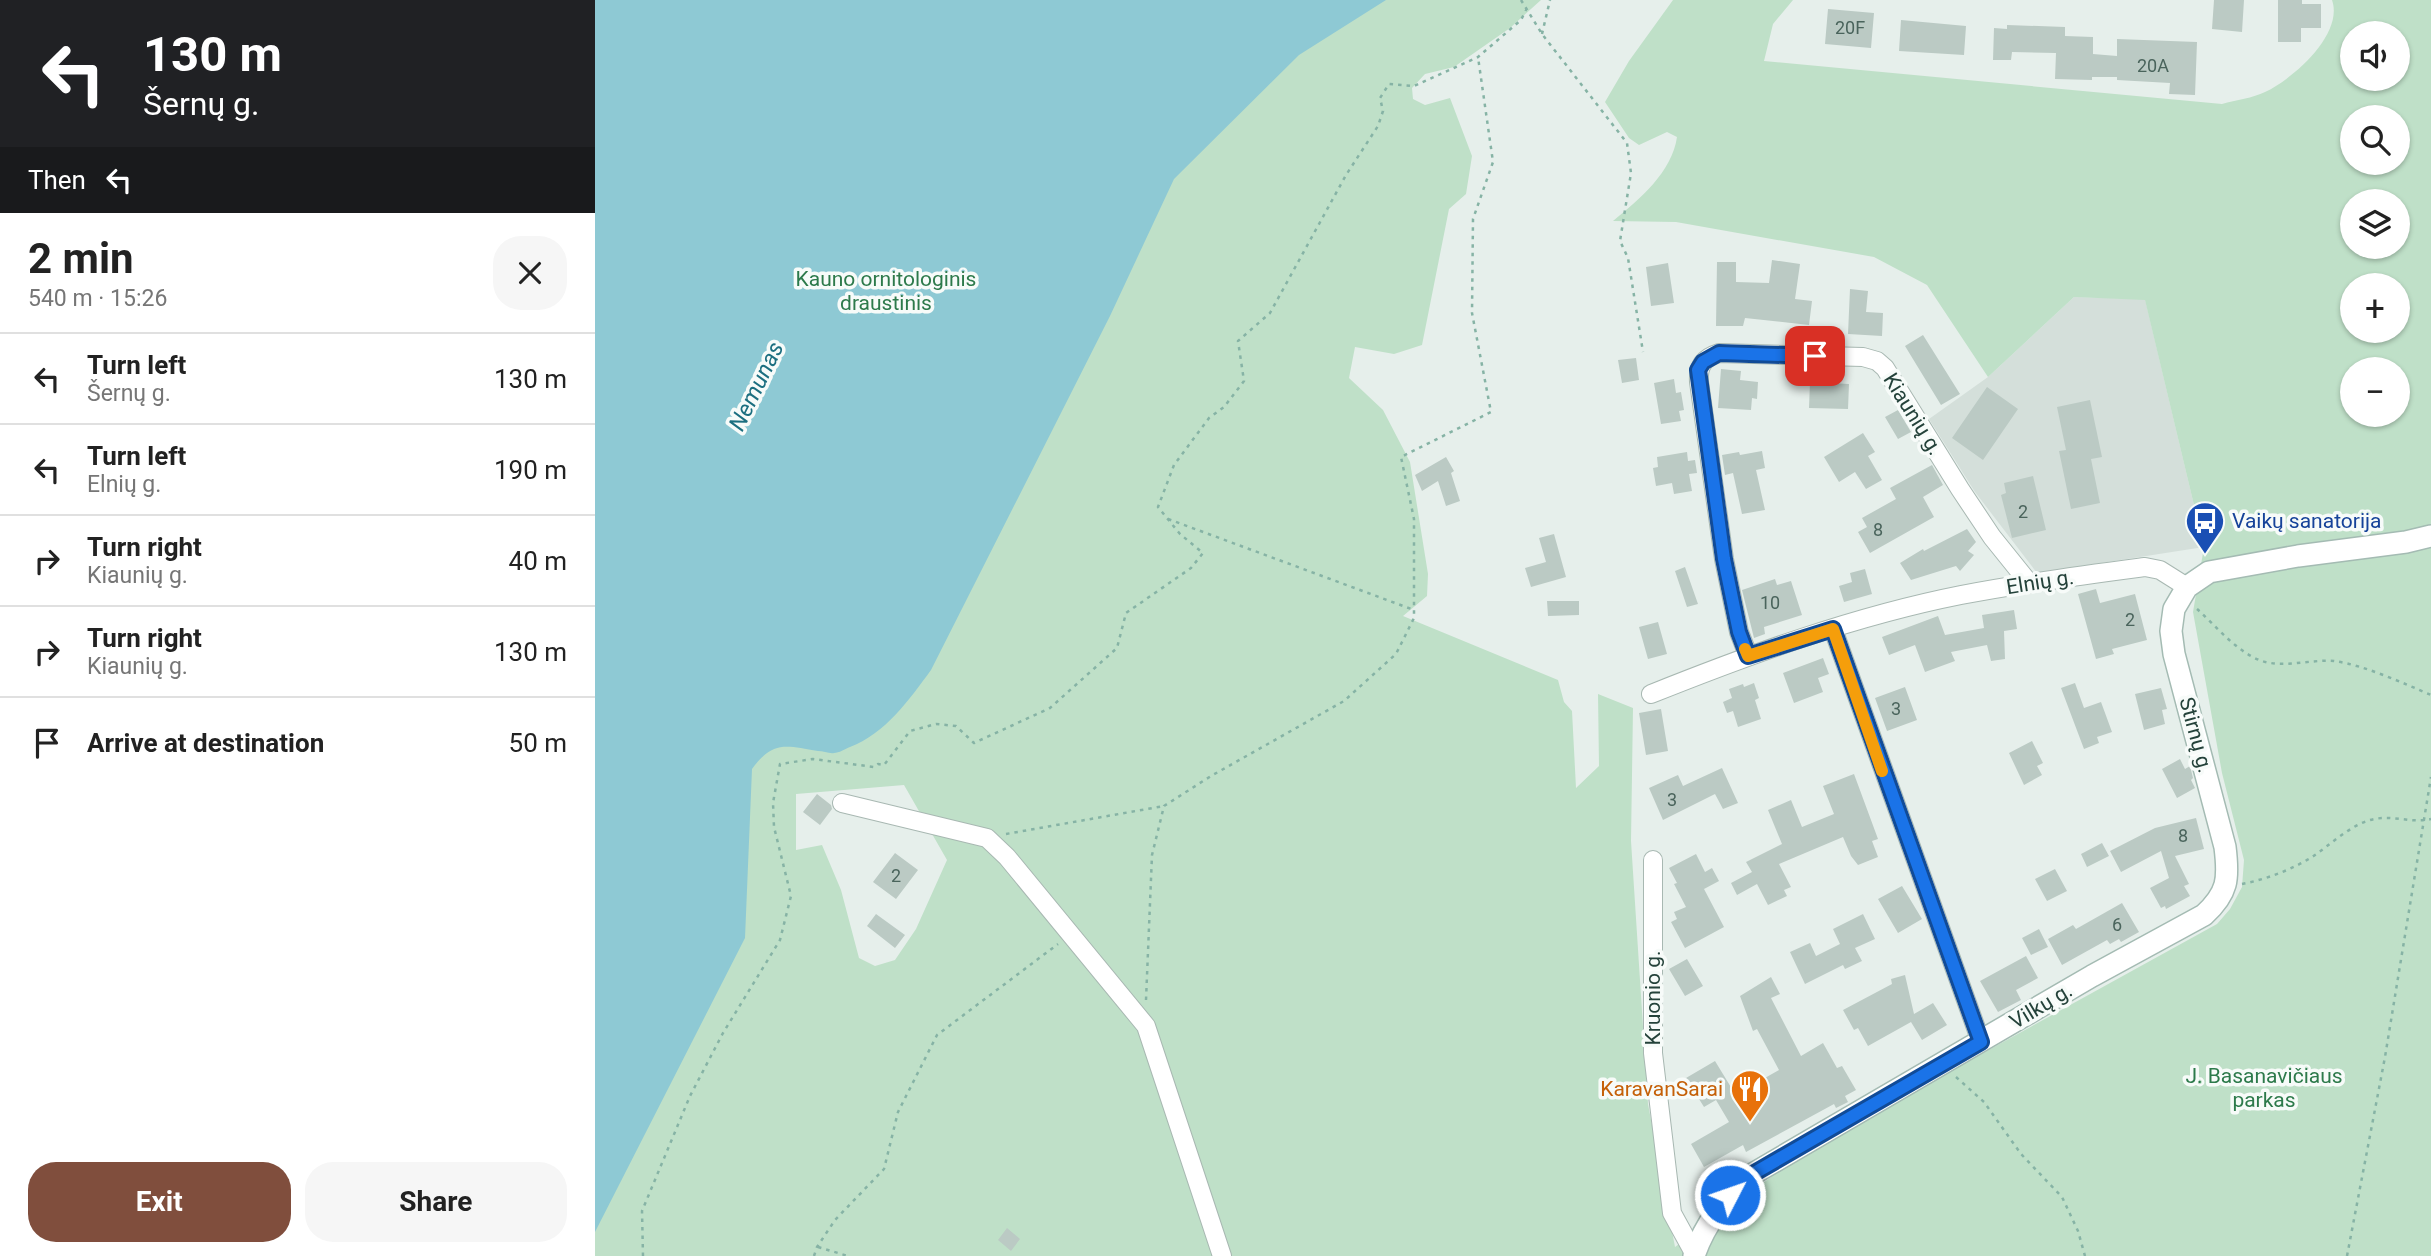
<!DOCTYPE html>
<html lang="en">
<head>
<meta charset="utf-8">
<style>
	body { margin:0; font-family:Roboto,sans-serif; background:#f6f6f6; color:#222; height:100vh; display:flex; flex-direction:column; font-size:26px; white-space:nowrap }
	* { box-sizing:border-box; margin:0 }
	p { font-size:23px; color:#767676 }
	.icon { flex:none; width:38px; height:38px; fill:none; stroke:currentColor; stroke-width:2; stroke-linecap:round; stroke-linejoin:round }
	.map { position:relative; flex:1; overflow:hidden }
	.sheet { display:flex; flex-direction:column; background:#fff; width:595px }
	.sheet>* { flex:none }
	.top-card { background:#202124; color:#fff; overflow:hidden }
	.controls { position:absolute; left:1745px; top:21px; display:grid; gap:14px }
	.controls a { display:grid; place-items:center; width:70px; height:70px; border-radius:50%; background:#fff; box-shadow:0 2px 5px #0004; font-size:35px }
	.pin { position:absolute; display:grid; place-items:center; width:60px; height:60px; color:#fff; margin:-30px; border-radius:14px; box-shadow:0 4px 10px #0006 }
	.me { position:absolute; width:77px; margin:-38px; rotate:49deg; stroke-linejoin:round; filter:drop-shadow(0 0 5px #0008) }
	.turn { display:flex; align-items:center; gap:24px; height:147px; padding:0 28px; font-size:32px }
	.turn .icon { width:91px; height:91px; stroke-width:2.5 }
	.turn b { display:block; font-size:49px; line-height:60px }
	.then { display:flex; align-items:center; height:66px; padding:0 28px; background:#0003; gap:14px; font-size:26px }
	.round { display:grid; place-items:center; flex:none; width:74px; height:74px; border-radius:28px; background:#f6f6f6 }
	.head { display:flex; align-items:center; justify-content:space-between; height:119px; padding:0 28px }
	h1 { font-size:42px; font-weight:700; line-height:52px }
	.primary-button { display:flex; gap:14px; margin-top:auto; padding:14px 28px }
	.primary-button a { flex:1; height:80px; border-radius:28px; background:#804e3d; color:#fff; font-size:28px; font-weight:700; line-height:80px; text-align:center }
	.primary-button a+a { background:#f6f6f6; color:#222 }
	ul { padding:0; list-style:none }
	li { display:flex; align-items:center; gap:21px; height:91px; padding:0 28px; border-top:2px solid #e0e0e0 }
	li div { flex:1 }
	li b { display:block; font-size:26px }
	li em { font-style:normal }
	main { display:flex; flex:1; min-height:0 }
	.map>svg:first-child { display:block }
	.built { fill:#d4dfda }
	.green { fill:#bfe0c8; fill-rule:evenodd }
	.water { fill:#8ec9d4 }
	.building { fill:#bbcac4 }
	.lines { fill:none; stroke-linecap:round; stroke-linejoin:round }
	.street-casing { stroke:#a8b8b2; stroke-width:20 }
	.secondary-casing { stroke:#a4bbb3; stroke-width:24 }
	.path { stroke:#86b3a5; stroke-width:2.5; stroke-dasharray:3.5 5; stroke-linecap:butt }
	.street { stroke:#fff; stroke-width:18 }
	.secondary { stroke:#fff; stroke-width:21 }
	.route-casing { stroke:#114b97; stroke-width:18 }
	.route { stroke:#1a73e8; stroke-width:12 }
	.slow { stroke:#f59e0b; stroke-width:12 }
	.labels { text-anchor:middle; stroke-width:7; stroke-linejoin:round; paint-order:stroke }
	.number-label { font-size:18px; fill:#4a645c }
	.park-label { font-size:21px; fill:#2d7a4b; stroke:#f7fbf9 }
	.street-label { font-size:21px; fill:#24423a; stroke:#f7fbf9 }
	.transit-label { font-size:21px; fill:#164399; stroke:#f7fbf9; text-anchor:start }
	.food-label { font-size:21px; fill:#c56008; stroke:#f7fbf9; text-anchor:end }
	.water-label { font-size:23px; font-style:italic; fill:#1c6f80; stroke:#f7fbf9 }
</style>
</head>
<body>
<main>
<section class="sheet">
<div class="top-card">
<div class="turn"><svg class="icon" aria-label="left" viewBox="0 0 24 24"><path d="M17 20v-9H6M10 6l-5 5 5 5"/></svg><div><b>130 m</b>Šernų g.</div></div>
<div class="then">Then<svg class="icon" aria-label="left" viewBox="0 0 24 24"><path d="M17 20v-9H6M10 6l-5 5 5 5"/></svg></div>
</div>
<div class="head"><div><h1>2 min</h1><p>540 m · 15:26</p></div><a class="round"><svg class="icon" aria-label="close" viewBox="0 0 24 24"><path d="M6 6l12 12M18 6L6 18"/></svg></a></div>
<ul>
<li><svg class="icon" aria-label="left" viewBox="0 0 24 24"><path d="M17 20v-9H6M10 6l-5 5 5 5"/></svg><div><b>Turn left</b><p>Šernų g.</p></div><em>130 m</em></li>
<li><svg class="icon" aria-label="left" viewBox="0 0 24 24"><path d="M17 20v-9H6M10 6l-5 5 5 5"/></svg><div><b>Turn left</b><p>Elnių g.</p></div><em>190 m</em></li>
<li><svg class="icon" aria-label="right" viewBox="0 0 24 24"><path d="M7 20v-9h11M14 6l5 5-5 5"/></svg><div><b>Turn right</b><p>Kiaunių g.</p></div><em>40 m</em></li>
<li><svg class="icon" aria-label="right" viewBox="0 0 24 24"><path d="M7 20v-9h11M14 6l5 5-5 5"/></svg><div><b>Turn right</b><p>Kiaunių g.</p></div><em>130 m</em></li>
<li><svg class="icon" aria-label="arrive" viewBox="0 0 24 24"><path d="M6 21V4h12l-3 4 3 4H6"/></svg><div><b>Arrive at destination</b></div><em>50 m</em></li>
</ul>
<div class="primary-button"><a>Exit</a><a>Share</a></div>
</section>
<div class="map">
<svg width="1836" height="1256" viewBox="0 0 1836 1256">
	<rect width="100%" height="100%" fill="#e6efeb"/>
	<path class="built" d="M1479,297L1550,299L1609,547L1442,573L1380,492L1334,419L1393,377Z"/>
	<path class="green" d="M0,0H946L915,28L859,67L830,74L817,88L818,99L830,105L855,98L877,156L871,194L854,209L827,345L799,354L760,347L754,378L788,410L815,462L833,574L832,596L808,616L963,680L969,702L977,711L981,788L1004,766L1003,694L1038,708L1036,841L1053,1104L1080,1247L1216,1148L1622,924L1635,909L1647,887L1649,860L1627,773L1598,612L1609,547L1550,300L1479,297L1393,377L1332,285L1279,257L1081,222L1018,221C1045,199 1077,172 1082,137L1072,132L1044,145L1034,138L1010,102L1034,61L1078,0H1198L1178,24L1169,61L1627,104C1641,100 1658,98 1670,92C1698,79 1749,34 1737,0H1836V1256H0ZM1757,33H1802V79H1757ZM1757,117H1802V163H1757ZM1757,201H1802V247H1757ZM1757,285H1802V331H1757ZM1757,369H1802V415H1757ZM309,785L352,860L321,929L300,960L280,966L264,958L246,890L227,845L201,850V794Z"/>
	<path class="water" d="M0,0H791L704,55L579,179L515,316L336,670C314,700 291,733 255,747C250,749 244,753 239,753C235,754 228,751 223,751C191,746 178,740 157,769L150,938L0,1232Z"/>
	<path class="building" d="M1619,0H1649L1647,32L1617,29Z
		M1683,0H1707V4H1726V28H1706V42H1683Z
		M1233,9L1279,13L1276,48L1230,44Z
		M1306,20L1371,26L1369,55L1304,51Z
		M1412,25L1470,27V36L1498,37V54L1522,56V39L1602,42L1600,95L1574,94L1575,83L1522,80V77H1497V80L1460,79L1461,53L1417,52L1416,60H1398L1399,28L1412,29Z
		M1177,260L1205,264L1200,299L1217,301L1214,325L1150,318L1148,326H1121L1122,262H1141V282L1174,283Z
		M1073,263L1079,303L1056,306L1051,267Z
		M1255,289L1273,291L1271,312L1288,313L1287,336L1253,334Z
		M1328,335L1365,394L1346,405L1310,346Z
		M1041,358L1044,380L1027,383L1023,360Z
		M1126,369L1146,371L1145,380L1163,382L1162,399L1157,398L1156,410L1123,408Z
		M1079,379L1081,393L1086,392L1089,410L1084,411L1086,421L1066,424L1059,383Z
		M1215,382L1254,384L1253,409L1214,408Z
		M1392,387L1423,409L1388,460L1357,438Z
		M1495,400L1507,457L1496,459L1505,503L1476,509L1464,451L1471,450L1462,407Z
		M1303,410L1316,432L1303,439L1290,417Z
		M1268,433L1280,452L1273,456L1287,480L1271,489L1260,472L1244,482L1229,457Z
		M1167,451L1170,468L1161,470L1170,510L1147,514L1138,473L1130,475L1127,455L1144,452L1145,455Z
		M1092,452L1093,461L1100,460L1102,473L1094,474L1097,491L1079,494L1077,483L1061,486L1058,468L1063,467L1062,457Z
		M851,457L859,471L856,473L865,501L851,506L843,481L827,491L820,475Z
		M1337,465L1348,485L1328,497L1339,517L1275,553L1263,532L1272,527L1267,518L1301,499L1295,488Z
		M1438,476L1451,530L1417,538L1406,495L1411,493L1409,483Z
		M1372,529L1381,542L1373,551L1379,555L1365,571L1361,566L1316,580L1305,563L1328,549L1329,551Z
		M959,534L971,577L936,587L930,568L951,562L944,538Z
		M1090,567L1103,604L1092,607L1080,571Z
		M1270,569L1277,594L1249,602L1244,586L1257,582L1255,573Z
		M1180,579L1182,585L1196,581L1207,615L1169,627L1170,634L1159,638L1147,590Z
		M1501,589L1505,603L1540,594L1552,640L1517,649L1519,654L1501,659L1483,594Z
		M952,601H984V615L953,616Z
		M1419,610L1422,629L1409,631L1410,659L1396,661L1392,645L1356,652L1360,661L1330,672L1320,645L1294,655L1287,637L1343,616L1350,635L1389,628L1387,615Z
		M1063,622L1072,654L1053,659L1044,627Z
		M1228,658L1234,674L1223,678L1228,692L1199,703L1188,673Z
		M1159,683L1164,698L1160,700L1166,719L1143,727L1138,711L1132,713L1128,702L1137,698L1134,689L1148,684L1149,687Z
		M1480,683L1489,708L1506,702L1517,732L1502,737L1504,743L1489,749L1466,688Z
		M1310,687L1322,720L1292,731L1280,698Z
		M1566,688L1572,709L1567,710L1570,724L1549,730L1540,694Z
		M1066,709L1073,751L1051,755L1044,713Z
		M1437,741L1448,763L1442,766L1447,775L1429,785L1414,753Z
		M1585,759L1590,769L1595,766L1598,778L1596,780L1600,788L1582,798L1567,769Z
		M1127,768L1143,803L1128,809L1120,794L1068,820L1054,788L1083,775L1088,786Z
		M1259,774L1283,839L1277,841L1283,857L1263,865L1256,856L1248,837L1184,864L1196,887L1189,890L1192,896L1173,905L1162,884L1142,895L1136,883L1157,872L1151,862L1187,844L1173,810L1196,800L1207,827L1239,814L1228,786Z
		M222,794L236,805L237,809L225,825L208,812Z
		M1601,818L1609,849L1580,856L1594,884L1589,886L1595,896L1571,909L1570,906L1566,908L1555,888L1574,878L1566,851L1526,872L1515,851L1560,828Z
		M1507,843L1514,856L1492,867L1486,854Z
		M300,853L323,870L301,899L278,882Z
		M1101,854L1110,872L1117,868L1124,881L1109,889L1129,927L1090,948L1076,922L1082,919L1079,912L1091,907L1079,884L1082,883L1074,868Z
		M1460,869L1472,891L1452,901L1440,879Z
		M1307,886L1327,919L1303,933L1283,899Z
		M1527,903L1544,932L1526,942L1524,939L1515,944L1512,940L1467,965L1453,939L1478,925L1481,929Z
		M281,914L310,935L300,948L272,926Z
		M1268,914L1280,939L1260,948L1267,961L1250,969L1248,965L1210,984L1195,952L1215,943L1221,956L1245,944L1238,929Z
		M1444,929L1453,947L1436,955L1427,938Z
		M1431,956L1443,978L1421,990L1426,1000L1403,1012L1385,981Z
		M1092,959L1108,986L1090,996L1074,969Z
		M1310,975L1319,1014L1338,1003L1352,1025L1327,1040L1316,1022L1273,1046L1263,1028L1259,1030L1248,1010L1297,984L1296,979Z
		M1176,977L1185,994L1176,998L1206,1056L1228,1043L1242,1068L1247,1066L1261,1090L1250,1096L1253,1102L1241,1108L1239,1104L1151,1152L1148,1145L1109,1167L1096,1144L1134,1122L1121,1100L1109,1107L1091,1078L1120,1061L1145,1102L1166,1090L1161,1083L1184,1070L1162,1029L1158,1031L1145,996Z
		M412,1228L425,1239L416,1251L403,1240Z"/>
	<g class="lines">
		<g class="street-casing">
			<path id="street" d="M1238,629L1386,1042
				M1153,655L1144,632L1129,559L1104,382C1103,366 1108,358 1124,353L1268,357L1282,361L1290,368L1365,489L1397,537L1434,583
				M1056,694C1156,654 1260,616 1366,595C1427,583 1489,575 1550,567L1565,570L1592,587
				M247,803L392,838L412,857L551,1026L627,1256
				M1058,860V1053L1077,1213L1099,1253"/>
		</g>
		<g class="secondary-casing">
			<path id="secondary" d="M1099,1256C1109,1225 1131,1196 1156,1175L1497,976L1609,915C1633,893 1634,879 1630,847L1579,654L1576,631L1579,609L1592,587L1614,572L1703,556L1811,542L1836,536"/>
		</g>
		<path class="path" d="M926,0L947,34L1032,143L1036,173L1025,241L1033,258L1048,352
			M947,34L955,0
			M573,519L819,610
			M1602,609C1621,626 1640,650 1664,660C1687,669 1715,659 1739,661C1769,665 1808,683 1836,695
			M411,834L569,806
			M1647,884C1672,879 1696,870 1717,857C1735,845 1752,828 1772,821C1794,813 1815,824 1836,819
			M551,1000L557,855L569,806L616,776L749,701L801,654L819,618V519L806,457L896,412L877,313L878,219L898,162L883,57
			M1361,1077L1389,1102L1426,1154L1467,1197L1483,1231L1490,1256
			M223,1247L253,1256
			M48,1256L47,1211L95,1096L128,1033L185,940L196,896L179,827L178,803L185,764L218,759L279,767L283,764L289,765L315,731L341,724L361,726L379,743L455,708L522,648L531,613L596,568L608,553L585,534L563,507L579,465L614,418L629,407L649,381L643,341L675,313L751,175L783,126L788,111L785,98L794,84L819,86L883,57L926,20L932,8
			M219,1256L222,1247L240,1220L289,1169L303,1112L342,1035L463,944
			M1752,1256L1790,1057L1836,777"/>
		<use href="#street" class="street"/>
		<use href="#secondary" class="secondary"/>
	</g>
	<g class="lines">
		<g class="route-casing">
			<path id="route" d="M1135,1195L1156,1175L1386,1042L1238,629L1153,656L1144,632L1129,559L1103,370L1108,362L1124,353L1220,356"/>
		</g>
		<use href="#route" class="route"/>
		<path class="slow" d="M1150,649L1153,656L1238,629L1287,771"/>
	</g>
	<defs>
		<g id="bus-pin" transform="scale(2.0125)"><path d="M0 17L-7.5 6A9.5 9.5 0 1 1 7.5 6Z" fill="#1a4fb4" stroke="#f7fbf9"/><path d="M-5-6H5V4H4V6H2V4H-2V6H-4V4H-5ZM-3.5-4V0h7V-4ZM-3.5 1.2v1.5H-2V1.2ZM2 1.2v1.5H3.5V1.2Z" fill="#fff"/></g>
		<g id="restaurant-pin" transform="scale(2.0125)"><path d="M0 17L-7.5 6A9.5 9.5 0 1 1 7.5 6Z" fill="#e8710a" stroke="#f7fbf9"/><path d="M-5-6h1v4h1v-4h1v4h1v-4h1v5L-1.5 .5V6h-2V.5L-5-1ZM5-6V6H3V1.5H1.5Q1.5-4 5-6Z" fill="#fff"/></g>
	</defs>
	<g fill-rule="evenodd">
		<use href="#bus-pin" x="1610" y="521"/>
		<use href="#restaurant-pin" x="1155" y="1089"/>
	</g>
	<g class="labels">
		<g class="number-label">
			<text x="1255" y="34">20F</text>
			<text x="1558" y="72">20A</text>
			<text x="1428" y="518">2</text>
			<text x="1283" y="536">8</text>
			<text x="1175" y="609">10</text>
			<text x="1535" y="626">2</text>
			<text x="1301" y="715">3</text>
			<text x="1077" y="806">3</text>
			<text x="1588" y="842">8</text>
			<text x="301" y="882">2</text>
			<text x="1522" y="931">6</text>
		</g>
		<g class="park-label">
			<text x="291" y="286">Kauno ornitologinis<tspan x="291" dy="24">draustinis</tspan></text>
			<text x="1669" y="1083">J. Basanavičiaus<tspan x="1669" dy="24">parkas</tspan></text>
		</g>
		<g class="street-label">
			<text transform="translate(1318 414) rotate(58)" y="7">Kiaunių g.</text>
			<text transform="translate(1445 582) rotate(-9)" y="7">Elnių g.</text>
			<text transform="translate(1601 735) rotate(75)" y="7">Stirnų g.</text>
			<text transform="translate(1058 998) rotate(-90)" y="7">Kruonio g.</text>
			<text transform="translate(1446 1006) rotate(-31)" y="7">Vilkų g.</text>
		</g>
		<g class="transit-label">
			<text x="1637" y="528">Vaikų sanatorija</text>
		</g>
		<g class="food-label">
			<text x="1128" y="1096">KaravanSarai</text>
		</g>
		<g class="water-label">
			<text transform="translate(161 386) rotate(-64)" y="8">Nemunas</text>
		</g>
	</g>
</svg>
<div class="controls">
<a><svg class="icon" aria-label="sound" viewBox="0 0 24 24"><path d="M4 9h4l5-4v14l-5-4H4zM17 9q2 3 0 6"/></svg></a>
<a><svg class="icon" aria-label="search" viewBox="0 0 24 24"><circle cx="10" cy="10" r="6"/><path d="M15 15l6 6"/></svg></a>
<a><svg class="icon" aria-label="layers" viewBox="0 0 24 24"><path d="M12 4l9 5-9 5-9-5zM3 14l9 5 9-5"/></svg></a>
<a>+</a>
<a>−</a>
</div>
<div class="pin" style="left:1220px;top:356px;background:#d93025"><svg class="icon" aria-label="arrive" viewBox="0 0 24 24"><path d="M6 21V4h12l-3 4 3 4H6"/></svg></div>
<svg class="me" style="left:1135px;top:1195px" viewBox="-20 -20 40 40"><circle r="17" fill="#1a73e8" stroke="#fff" stroke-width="3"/><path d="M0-11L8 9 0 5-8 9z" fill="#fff"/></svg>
</div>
</main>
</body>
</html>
